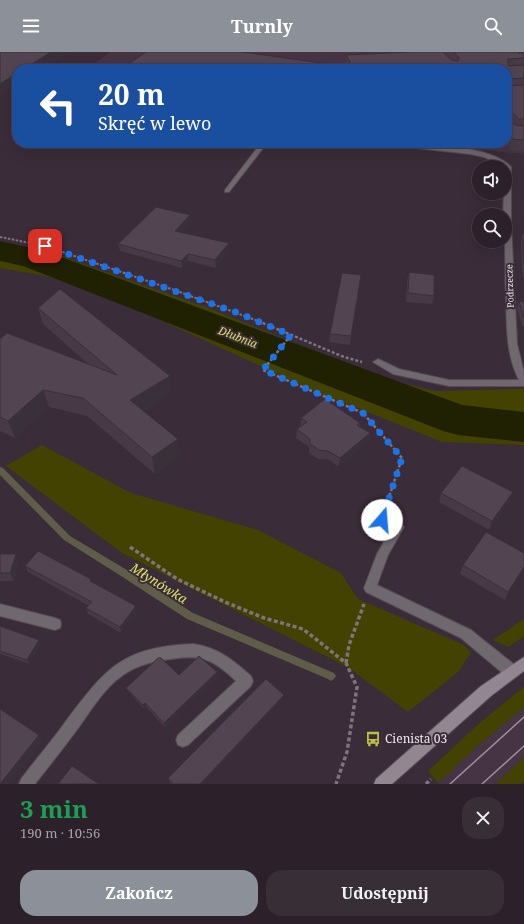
<!DOCTYPE html>
<html lang="pl">
<head>
<meta charset="utf-8">
<style>
	body { margin:0; font-family:"Noto Serif",serif; background:#382e36; color:#f1f3f6; height:100vh; display:flex; flex-direction:column; font-size:15px; white-space:nowrap }
	* { box-sizing:border-box; margin:0 }
	p { font-size:13px; color:#a6a3a8 }
	.icon { flex:none; width:22px; height:22px; fill:none; stroke:currentColor; stroke-width:2; stroke-linecap:round; stroke-linejoin:round }
	.map { position:relative; height:732px; overflow:hidden }
	.sheet { display:flex; flex-direction:column; background:#2c212a; flex:1 }
	.sheet>* { flex:none }
	.banner { position:absolute; left:12px; top:12px; width:500px; height:84px; border-radius:16px; box-shadow:0 4px 16px #0002,0 0 0 1px #483e47; background:#1a4fa0; color:#fff; overflow:hidden }
	.tools { position:absolute; left:472px; top:108px; display:grid; gap:8px }
	.tools a { display:grid; place-items:center; width:40px; height:40px; border-radius:50%; background:#2c212a; box-shadow:0 4px 16px #0002,0 0 0 1px #483e47; font-size:20px }
	.pin { position:absolute; display:grid; place-items:center; width:34px; height:34px; color:#fff; margin:-17px; border-radius:8px; box-shadow:0 2px 6px #0006 }
	.me { position:absolute; width:44px; margin:-22px; rotate:18deg; stroke-linejoin:round; filter:drop-shadow(0 0 3px #0008) }
	.turn { display:flex; align-items:center; gap:14px; height:84px; padding:0 20px; font-size:18px }
	.turn .icon { width:52px; height:52px; stroke-width:2.5 }
	.turn b { display:block; font-size:28px; line-height:34px }
	.round { display:grid; place-items:center; flex:none; width:42px; height:42px; border-radius:16px; background:#382e36 }
	.head { display:flex; align-items:center; justify-content:space-between; height:68px; padding:0 20px }
	h1 { font-size:24px; font-weight:700; line-height:30px; color:#1e9e55 }
	.cta { display:flex; gap:8px; margin-top:auto; padding:8px 20px }
	.cta a { flex:1; height:46px; border-radius:16px; background:#8c9099; color:#fff; font-size:16px; font-weight:700; line-height:46px; text-align:center }
	.cta a+a { background:#382e36; color:#f1f3f6 }
	header { display:flex; justify-content:space-between; align-items:center; height:52px; padding:0 20px; background:#8c9099; color:#fff; font-size:18px; font-weight:700 }
	.map>svg:first-child { display:block }
	.built { fill:#463344 }
	.green { fill:#434200 }
	.lines { fill:none; stroke-linecap:round; stroke-linejoin:round }
	.stream { fill:#5f5c4a; fill-rule:evenodd }
	.river { fill:#202003; fill-rule:evenodd }
	.service-casing { stroke:#574a55; stroke-width:2 }
	.minor-casing { stroke:#574a55; stroke-width:2 }
	.secondary-casing { stroke:#574a55; stroke-width:2 }
	.path-far2 { stroke:#7f737d; stroke-width:2; stroke-dasharray:2.5 1.5; stroke-linecap:butt }
	.path-far1 { stroke:#7f737d; stroke-width:2.5; stroke-dasharray:3 2; stroke-linecap:butt }
	.path { stroke:#7f737d; stroke-width:3.5; stroke-dasharray:4 2.5; stroke-linecap:butt }
	.service { fill:#6f686e; fill-rule:evenodd }
	.minor { fill:#6f686e; fill-rule:evenodd }
	.secondary { fill:#928690; fill-rule:evenodd }
	.tram { stroke:#9c919b; stroke-width:1.5 }
	.wall { fill:#473a46 }
	.shaded-wall { fill:#3a3039 }
	.building { fill:#534451; stroke:#3a3039 }
	.route { stroke:#1a73e8; stroke-width:7; stroke-dasharray:0 12.6 }
	.labels { text-anchor:middle; stroke-width:4; stroke-linejoin:round; paint-order:stroke }
	.far-street-label { font-size:9px; fill:#f1e8f0; stroke:#3a2c38 }
	.water-label { font-size:11px; font-style:italic; fill:#e0e166; stroke:#3a2c38 }
	.near-poi-label { font-size:12px; fill:#f1e8f0; stroke:#3a2c38; text-anchor:start }
	.near-water-label { font-size:13px; font-style:italic; fill:#e0e166; stroke:#3a2c38 }
</style>
</head>
<body>
<header><svg class="icon" aria-label="menu" viewBox="0 0 24 24"><path d="M4 6h16M4 12h16M4 18h16"/></svg>Turnly<svg class="icon" aria-label="search" viewBox="0 0 24 24"><circle cx="10" cy="10" r="6"/><path d="M15 15l6 6"/></svg></header>
<div class="map">
<svg width="524" height="732" viewBox="0 0 524 732">
	<rect width="100%" height="100%" fill="#3a2c38"/>
	<path class="built" d="M110,0H516L524,8V102L407,91H507V17H86Z
		M524,655V705L496,732H437L475,696Z"/>
	<path class="green" d="M0,190L52,201L206,255L383,327L436,339L524,337V393L442,390L308,336L110,245L46,224L0,216Z
		M42,393L131,441L258,478L341,521L358,547L464,593L471,601L458,620L408,660L349,616L122,501L6,414Z
		M524,567V584L508,595L493,588Z
		M524,635V655L475,696L438,731L428,719L483,668Z
		M524,705V729L521,732H496Z"/>
	<g class="lines">
		<path class="stream" d="M0,415L3,416L70,484L127,518L193,561L334,621L336,624L334,627L331,629L328,627L187,567L121,524L64,488L0,423Z"/>
		<path class="river" d="M0,189L45,199L462,353L524,360V390L458,383L443,379L23,214L0,209Z"/>
		<g class="service-casing">
			<path id="service" d="M261,91H267L229,140H225V138Z
				M398,470L402,472L404,475L388,503L377,533L471,578L516,614L518,619L516,624L511,625L506,624L461,586L366,540L364,536L377,502L394,472Z
				M0,552L55,566L60,568L61,572L60,576L55,578L0,564Z
				M193,592C217,595 233,608 251,624L253,629L251,634L188,693L183,695L178,693L176,688L178,683L236,629C214,608 202,602 171,607C156,609 140,612 128,620C105,633 91,659 76,679C63,697 49,714 35,732H19L21,727C36,707 52,689 66,669C106,616 122,595 193,592Z"/>
		</g>
		<g class="minor-casing">
			<path id="minor" d="M386,91C416,91 490,92 511,115V170L517,292L524,320V334H449L393,322L373,310L378,307L399,317L449,328H519C506,303 507,276 506,249C505,219 505,192 505,163H503L505,115L484,105L470,102L389,93Z"/>
		</g>
		<g class="secondary-casing">
			<path id="secondary" d="M524,605V619L491,644L392,732H374L376,727L481,634Z"/>
		</g>
		<path class="path-far2" d="M0,185L45,194L177,239L261,270"/>
		<path class="path-far1" d="M258,269L344,305L362,310
			M291,283L263,318L363,361L402,406L382,466"/>
		<path class="path" d="M130,495L177,527L225,550L264,566L303,577L346,611L357,635L347,700L336,732
			M346,611L349,593L364,552
			M426,732L431,727"/>
		<use href="#service" class="service"/>
		<use href="#minor" class="minor"/>
		<use href="#secondary" class="secondary"/>
		<path class="tram" d="M450,732L524,665
			M482,732L524,694"/>
	</g>
	<path class="wall" d="M445,0H518L519,1L524,2V99L510,98L508,79L510,71L507,79V17H348L345,12L346,3L451,8Z
		M190,163V171L181,181L229,198L216,216L188,209L182,216L120,199L118,192Z
		M522,182H524V228L522,219L521,188Z
		M409,220L434,244L432,252L406,250L407,229Z
		M360,231L350,293L329,290L330,282Z
		M519,249L524,250V274H522L517,256Z
		M38,256L172,341L143,359L180,404L155,422L87,364L49,355L15,386L0,379V287L88,312L43,272Z
		M301,366L360,371V375L370,381L368,390L338,415L328,407H318L309,401V395L296,386L297,377L300,374Z
		M441,441L509,449L489,478L439,450Z
		M0,502L19,510L14,529H0Z
		M463,513L524,517L505,548L460,522Z
		M25,514L91,527L92,530L137,560L121,581L88,562L86,556L89,554L28,520Z
		M0,574L41,592L29,612L0,602Z
		M179,623L218,624L165,675L146,655L144,657L128,639L126,636Z
		M284,643L283,646L203,732H171L169,730L168,726Z"/>
	<path class="shaded-wall" d="M51,0H69L42,17H24Z
		M17,21V33L0,44V32Z
		M190,163V171L175,187V179Z
		M229,191V198L216,216L215,208Z
		M188,202V209L182,216L181,209Z
		M361,223L360,231L350,293L351,284Z
		M170,324L172,341L133,365L130,348Z
		M43,338L49,355L15,386L8,369Z
		M370,381L368,390L338,415L340,406Z
		M178,387L180,404L155,422L152,405Z
		M513,440L509,449L489,478L492,469Z
		M16,502L19,510L14,529L10,521Z
		M524,515V517L505,548L508,540Z
		M136,554L137,560L121,581L120,575Z
		M39,588L41,592L29,612L27,608Z
		M217,620L218,624L165,675L164,671Z
		M284,643L283,646L203,732H200Z
		M145,651L146,655L144,657L143,653Z
		M39,683L43,690L10,732H0Z"/>
	<path class="building" d="M0,0H51L24,17H17V21L0,32Z
		M146,0H243L343,14L340,17H121Z
		M411,0H443L451,8L458,9L459,6L454,0H518L519,1H523L524,2V6L508,7V12L509,14L524,13V26L508,27V32L509,34L524,33V67H519L510,58L508,66L510,69H507V17H354L346,3Z
		M511,69L515,73L524,74V88L512,87Z
		M156,155L190,163L175,179L229,191L215,208L188,202L181,209L118,192Z
		M522,182H524V213V212Z
		M409,220L434,223V244L408,241Z
		M342,221L361,223L351,284L330,282Z
		M60,237L170,324L130,348L178,387L152,405L83,346L43,338L8,369L0,365V287L7,281L117,323L38,256Z
		M519,249L524,250V265Z
		M325,347L360,371L357,373L370,381L340,406L328,399L319,398L310,392V387L297,377L307,370L301,366Z
		M462,414L513,440L492,469L441,441Z
		M486,480L524,501V515L508,540L463,513Z
		M38,499L91,527L90,529L136,554L120,575L86,556L92,550L25,514Z
		M0,502H16L10,521H0Z
		M0,574L39,588L27,608L0,599Z
		M199,604L217,620L164,671L145,651L143,653L126,636L158,606H161L179,623Z
		M266,627L284,643L200,732H173L168,726Z
		M0,657L39,683L0,732Z
		M72,714L99,732H58Z"/>
	<g class="lines">
		<path class="route" d="M45,194L238,261L291,283L263,318L363,361L402,406L382,468"/>
	</g>
	<defs>
		<g id="bus-bare" transform="scale(1.2)"><path d="M-5-6H5V4H4V6H2V4H-2V6H-4V4H-5ZM-3.5-4V0h7V-4ZM-3.5 1.2v1.5H-2V1.2ZM2 1.2v1.5H3.5V1.2Z" fill="#bebf42" stroke="#3a2c38" stroke-width="2.5" paint-order="stroke"/></g>
	</defs>
	<g fill-rule="evenodd">
		<use href="#bus-bare" x="373" y="687"/>
	</g>
	<g class="labels">
		<g class="far-street-label">
			<text transform="translate(510 234) rotate(-92)" y="3">Podrzecze</text>
		</g>
		<g class="water-label">
			<text transform="translate(238 285) rotate(21)" y="4">Dłubnia</text>
		</g>
		<g class="near-poi-label">
			<text x="385" y="691">Cienista 03</text>
		</g>
		<g class="near-water-label">
			<text transform="translate(159 531) rotate(32)" y="5">Młynówka</text>
		</g>
	</g>
</svg>
<div class="tools">
<a><svg class="icon" aria-label="sound" viewBox="0 0 24 24"><path d="M4 9h4l5-4v14l-5-4H4zM17 9q2 3 0 6"/></svg></a>
<a><svg class="icon" aria-label="search" viewBox="0 0 24 24"><circle cx="10" cy="10" r="6"/><path d="M15 15l6 6"/></svg></a>
</div>
<div class="pin" style="left:45px;top:194px;background:#d93025"><svg class="icon" aria-label="arrive" viewBox="0 0 24 24"><path d="M6 21V4h12l-3 4 3 4H6"/></svg></div>
<svg class="me" style="left:382px;top:468px" viewBox="-20 -20 40 40"><circle r="19" fill="#fff"/><path d="M0-13L10 11 0 6-10 11z" fill="#1a73e8"/></svg>
<div class="banner">
<div class="turn"><svg class="icon" aria-label="left" viewBox="0 0 24 24"><path d="M17 20v-9H6M10 6l-5 5 5 5"/></svg><div><b>20 m</b>Skręć w lewo</div></div>
</div>
</div>
<section class="sheet">
<div class="head"><div><h1>3 min</h1><p>190 m · 10:56</p></div><a class="round"><svg class="icon" aria-label="close" viewBox="0 0 24 24"><path d="M6 6l12 12M18 6L6 18"/></svg></a></div>
<div class="cta"><a>Zakończ</a><a>Udostępnij</a></div>
</section>
</body>
</html>
